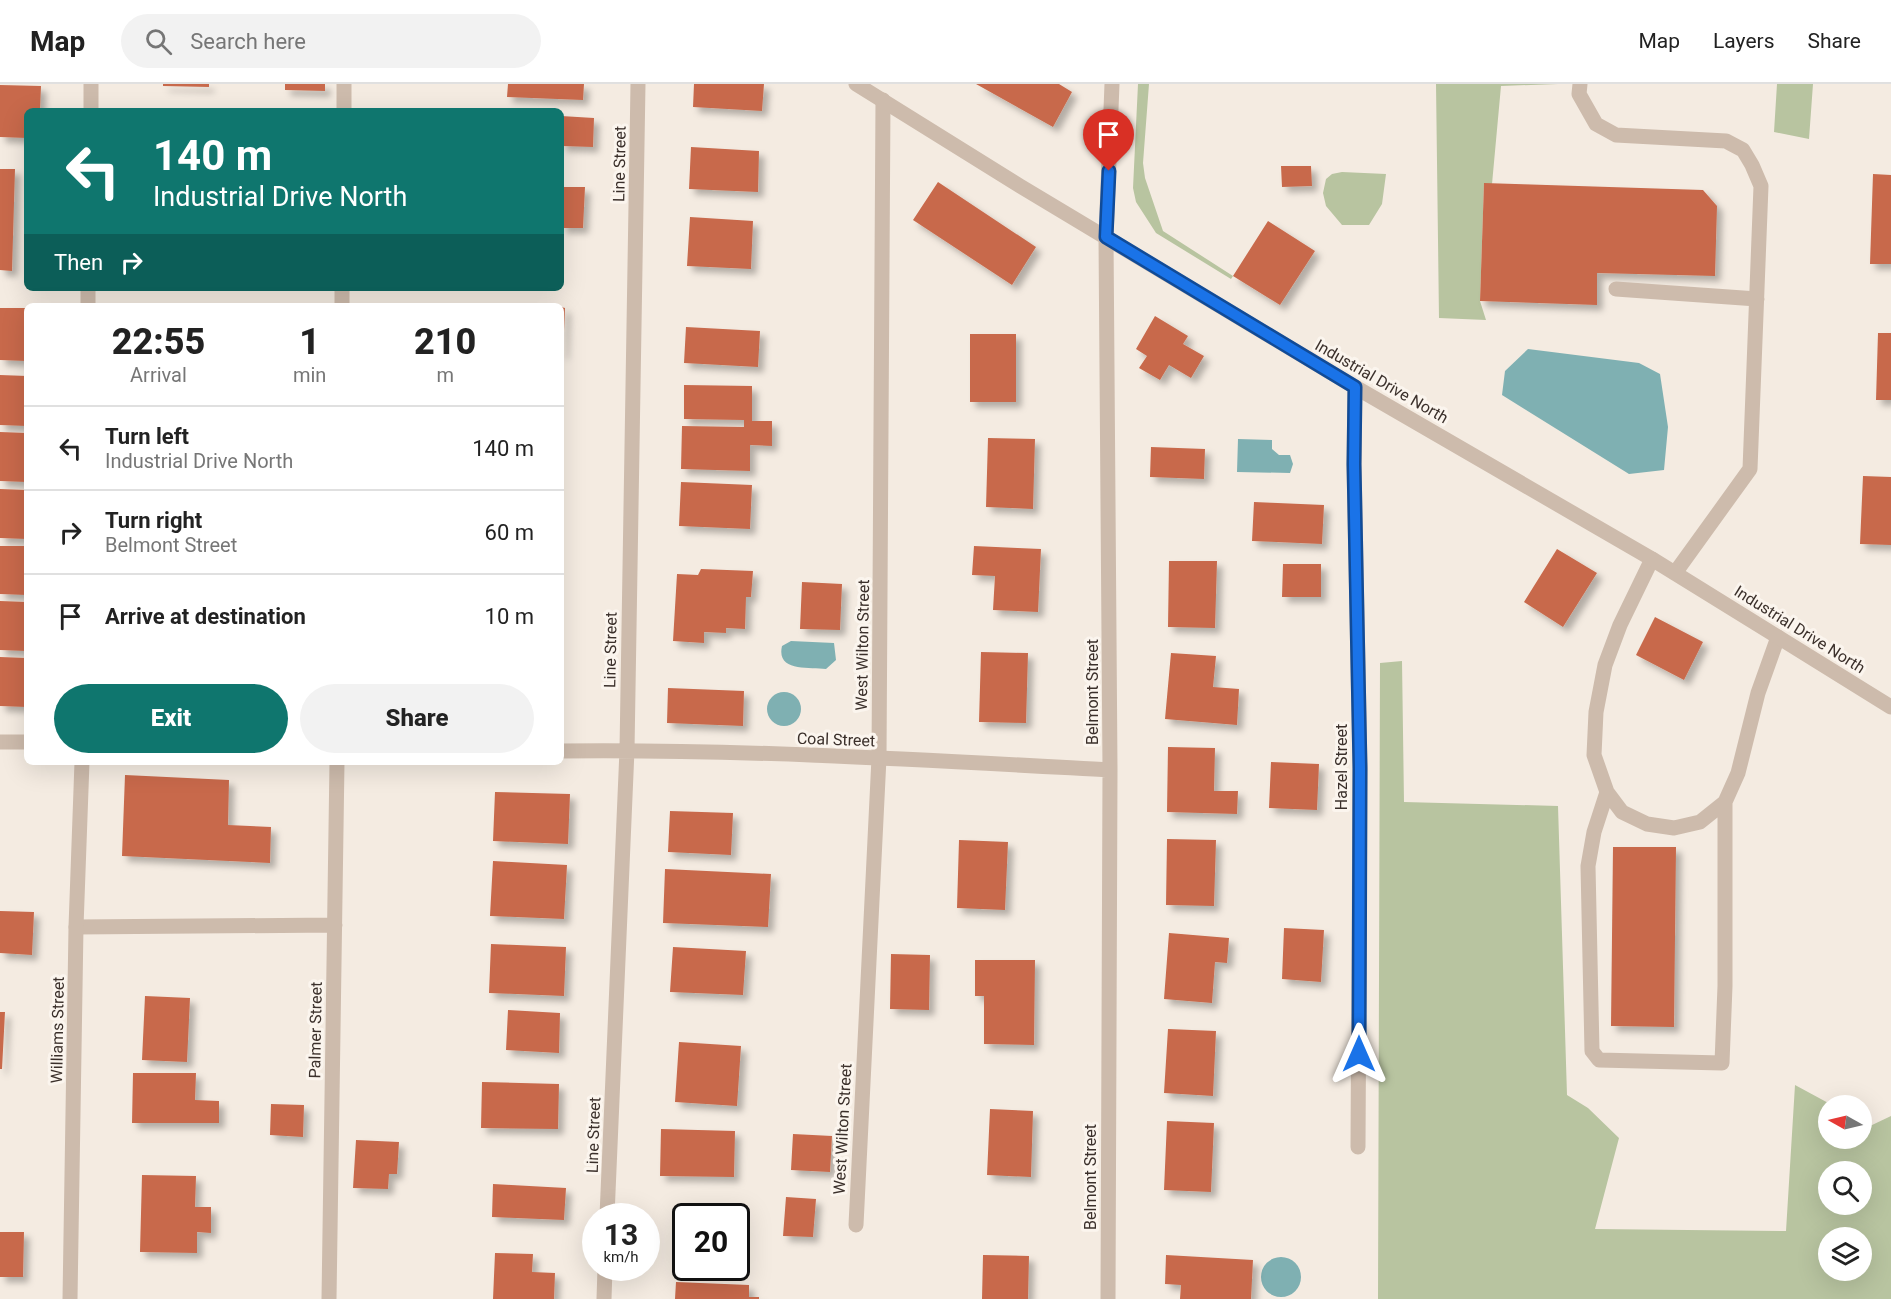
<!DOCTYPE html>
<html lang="en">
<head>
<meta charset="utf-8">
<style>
	body { margin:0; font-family:Roboto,sans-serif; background:#f2f2f2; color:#222; height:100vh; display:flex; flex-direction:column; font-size:22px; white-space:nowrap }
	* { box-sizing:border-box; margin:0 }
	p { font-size:20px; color:#767676 }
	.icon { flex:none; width:33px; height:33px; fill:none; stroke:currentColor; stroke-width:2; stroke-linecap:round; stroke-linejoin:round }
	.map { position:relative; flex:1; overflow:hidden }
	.side { position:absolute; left:24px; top:219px; width:540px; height:462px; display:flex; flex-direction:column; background:#fff; border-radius:9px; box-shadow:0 6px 24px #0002 }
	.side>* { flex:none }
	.guide { position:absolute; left:24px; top:24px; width:540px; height:183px; border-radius:9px; box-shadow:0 6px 24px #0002; background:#0f766e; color:#fff; overflow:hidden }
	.needle { width:39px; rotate:278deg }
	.controls { position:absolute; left:1818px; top:1011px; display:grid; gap:12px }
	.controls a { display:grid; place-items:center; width:54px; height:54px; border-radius:50%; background:#fff; box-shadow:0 6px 24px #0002; font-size:30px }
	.speed { position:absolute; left:582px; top:1119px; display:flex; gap:12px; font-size:30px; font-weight:700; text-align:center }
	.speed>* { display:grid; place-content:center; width:78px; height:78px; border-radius:50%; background:#fff; box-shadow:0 6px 24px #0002; line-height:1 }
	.speed small { font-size:15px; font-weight:400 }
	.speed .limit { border:3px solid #111; border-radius:9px; background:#fff; color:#111 }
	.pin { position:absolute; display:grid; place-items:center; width:51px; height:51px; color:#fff; margin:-62px -26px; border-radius:50% 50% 50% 0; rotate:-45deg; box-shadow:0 0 6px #0007 }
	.pin .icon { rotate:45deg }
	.me { position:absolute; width:66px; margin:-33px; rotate:0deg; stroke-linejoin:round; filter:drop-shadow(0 0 4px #0008) }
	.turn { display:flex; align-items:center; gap:21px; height:126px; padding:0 30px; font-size:27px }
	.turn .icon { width:78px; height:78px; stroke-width:2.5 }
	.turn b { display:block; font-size:42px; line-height:51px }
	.then { display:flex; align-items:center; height:57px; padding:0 30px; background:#0003; gap:12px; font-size:22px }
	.eta { display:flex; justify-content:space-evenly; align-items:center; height:102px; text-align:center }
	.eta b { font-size:36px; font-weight:800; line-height:42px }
	.cta { display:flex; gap:12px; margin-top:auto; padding:12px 30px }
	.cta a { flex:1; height:69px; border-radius:36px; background:#0f766e; color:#fff; font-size:24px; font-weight:800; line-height:69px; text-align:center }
	.cta a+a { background:#f2f2f2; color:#222 }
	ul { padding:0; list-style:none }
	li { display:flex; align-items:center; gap:18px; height:84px; padding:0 30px; border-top:2px solid #e0e0e0 }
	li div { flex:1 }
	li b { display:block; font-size:22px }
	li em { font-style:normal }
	header { display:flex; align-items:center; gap:36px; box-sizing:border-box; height:84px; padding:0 30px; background:#fff; border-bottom:2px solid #e0e0e0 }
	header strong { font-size:28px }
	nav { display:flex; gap:33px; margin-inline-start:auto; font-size:21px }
	.search { width:420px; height:54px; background:#f2f2f2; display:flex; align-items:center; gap:15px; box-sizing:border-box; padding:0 21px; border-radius:33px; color:#767676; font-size:22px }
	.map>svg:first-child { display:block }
	.green { fill:#b8c4a0; fill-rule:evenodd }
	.water { fill:#7fb0b2 }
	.building { fill:#c8694b; filter:url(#shadow) }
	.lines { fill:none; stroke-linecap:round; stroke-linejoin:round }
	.lane { stroke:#cdbbac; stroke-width:15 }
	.street { stroke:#cdbbac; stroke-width:15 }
	.route-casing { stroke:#114b97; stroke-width:15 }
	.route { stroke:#1a73e8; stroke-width:10 }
	.labels { text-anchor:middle; stroke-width:6; stroke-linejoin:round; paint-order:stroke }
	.street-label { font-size:16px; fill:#3b302b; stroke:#fbf5ee }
</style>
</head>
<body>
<header>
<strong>Map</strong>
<div class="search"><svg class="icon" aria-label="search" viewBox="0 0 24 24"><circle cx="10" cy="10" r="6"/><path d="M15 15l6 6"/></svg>Search here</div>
<nav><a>Map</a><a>Layers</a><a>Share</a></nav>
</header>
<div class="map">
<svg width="1891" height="1215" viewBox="0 0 1891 1215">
	<defs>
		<filter id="shadow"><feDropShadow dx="5.5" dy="5.5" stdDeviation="3" flood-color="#0004"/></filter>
	</defs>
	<rect width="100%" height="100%" fill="#f4ebe1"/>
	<path class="green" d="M1138,0H1149L1143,79L1145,94L1163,147L1233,192L1231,195L1156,149L1136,118L1133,104Z
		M1436,0H1558L1501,2L1492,100H1484L1480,217L1486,236L1439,234Z
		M1777,0H1813L1809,55L1774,48Z
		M1342,88L1386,90L1382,120L1369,141H1342L1326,122L1323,109L1326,95L1332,90Z
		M1402,577L1404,718L1558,722L1567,1011L1588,1024L1619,1054L1595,1145L1786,1147L1795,1001L1832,1021L1828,1022V1054H1862V1037L1870,1042L1891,1032V1215H1378L1380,579ZM1828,1088H1862V1120H1828ZM1828,1154H1862V1186H1828Z"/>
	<path class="water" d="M1528,265L1639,279L1660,290L1668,343L1664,386L1629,390L1502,311L1505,287Z
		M1238,355L1272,356V365L1279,371H1290L1293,380L1290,389L1237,388Z
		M791,557L834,559L836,576L826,585C809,583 776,588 782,562Z
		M767 625a17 17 0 1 1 34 0a17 17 0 1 1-34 0Z
		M1261 1193a20 20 0 1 1 40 0a20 20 0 1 1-40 0Z"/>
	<path class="building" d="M163,0H209V3L163,2Z
		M285,0H325V7L285,6Z
		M508,0H584L583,16L507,13Z
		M694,0H764L762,27L693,23Z
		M976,0H1059L1072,8L1053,43Z
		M0,1L41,2L40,27H27V54L0,53Z
		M561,32L594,34L593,63L561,62Z
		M691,63L759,67L758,108L689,105Z
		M1281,82H1311L1312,102L1282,103Z
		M0,85H15L12,187L0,186Z
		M1873,90L1891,91V180H1870Z
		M938,98L1036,163L1012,201L913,136Z
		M1484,99L1703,106L1717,122L1715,192L1597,189V221L1480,217Z
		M561,103H585L583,144H561Z
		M690,133L753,137L751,185L687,182Z
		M1268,137L1315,167L1280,221L1233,192Z
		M561,223L565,224L563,270H561Z
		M0,224H27V277L0,276Z
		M1155,232L1188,252L1183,260L1204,272L1191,294L1169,281L1160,296L1139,284L1147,272L1136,265Z
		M686,243L760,247L758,283L684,279Z
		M1878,249H1891V316H1876Z
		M970,250H1016V318H970Z
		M0,291L27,292V342L0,341Z
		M684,301L752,302V337H772V362L750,361V387L681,385L682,342L744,343V336L684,335Z
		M0,348L27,349V398L0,397Z
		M988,354L1035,355L1033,425L986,423Z
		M1151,363L1205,365L1204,395L1150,393Z
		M1863,392L1891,393V461L1860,460Z
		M681,398L752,401L750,445L679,442Z
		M0,405L27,406V455L0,454Z
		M1254,418L1324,421L1322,460L1252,457Z
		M0,462H27V511L0,510Z
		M974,462L1041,465L1038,528L993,526L995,492L972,491Z
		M1557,465L1597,489L1563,543L1524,518Z
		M1169,477H1217L1215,544L1168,543Z
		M1283,480H1321V513H1282Z
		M701,485L753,487L751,513H746L745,545L726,544V549L704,548V559L673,557L677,490L698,491Z
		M802,498L842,500L840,546L800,545Z
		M0,517L27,518V567L0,566Z
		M1655,533L1703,558L1684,596L1636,571Z
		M981,568L1028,569L1026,639L979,638Z
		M1171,569L1216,572L1213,603L1239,605L1237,641L1165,635Z
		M0,573L27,574V623L0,622Z
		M668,604L744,607L743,642L667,639Z
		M1168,663L1215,664L1214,707H1238L1237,730L1167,728Z
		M1271,678L1319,680L1317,726L1269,724Z
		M125,691L229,696L228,741L271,743L270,779L122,772Z
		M495,708L570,710L568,760L493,757Z
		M670,727L733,729L731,771L668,768Z
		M1167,755L1216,756L1214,822L1166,821Z
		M959,756L1008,758L1005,826L957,824Z
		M1613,763H1676L1674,943L1611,942Z
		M493,777L567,781L564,835L490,832Z
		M665,785L771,790L768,843L663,839Z
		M0,827L34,828L32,871L0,869Z
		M1284,844L1324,846L1321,898L1282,895Z
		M1169,849L1229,854L1227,879L1215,878L1212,919L1164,915Z
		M491,860L566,863L564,912L489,909Z
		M673,863L746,867L743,911L670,908Z
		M891,870L930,871L929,926L890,925Z
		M975,876H1035L1034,961L984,960V912H975Z
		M145,912L190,914L187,978L142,976Z
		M508,926L560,929L559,969L506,966Z
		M0,928H5L2,985H0Z
		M1168,945L1216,947L1213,1012L1164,1009Z
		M679,958L741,962L737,1022L675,1018Z
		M133,989H196L195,1016L219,1017V1039H132Z
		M482,998L559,1000L558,1045L481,1044Z
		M271,1020L304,1021L303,1053L270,1051Z
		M990,1025L1033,1027L1031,1093L987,1091Z
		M1167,1037L1214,1039L1211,1108L1164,1106Z
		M661,1045L735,1047L734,1093L660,1092Z
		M793,1050L832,1052L830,1088L791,1086Z
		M356,1056L399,1058L397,1090H389L388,1105L353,1104Z
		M142,1091L196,1092L195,1123H211V1149L197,1148V1169L140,1168Z
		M493,1100L566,1104L564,1136L492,1133Z
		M786,1113L816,1115L813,1153L783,1152Z
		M0,1148H24L23,1193H0Z
		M495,1169L533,1170L532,1188L555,1189L554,1215H493Z
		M983,1171L1029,1172L1028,1215H982Z
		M1166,1171L1253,1176L1251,1215H1180L1181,1201L1165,1200Z
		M676,1198L749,1201V1213H759V1215H675Z"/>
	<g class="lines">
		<path class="lane" d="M1580,0L1579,10L1596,40L1616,51L1726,57L1743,66L1752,81L1761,102L1750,385L1675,489
			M344,27V0
			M1616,205L1757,215
			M342,222V204
			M1355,303L1354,380L1360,684L1358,1063
			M1652,475L1620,541L1605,581L1596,628L1594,671L1607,708L1622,728L1647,740L1674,744L1700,738L1725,718L1738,689L1758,609L1778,553
			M1607,708L1594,748L1588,782L1592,967L1599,976L1722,979L1725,902V718
			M76,843L335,841
			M856,1141L879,674L883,16
			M329,1215L337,678"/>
		<path class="street" d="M856,0L1020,102L1355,303L1652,475L1891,623
			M91,27V0
			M88,222V204
			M0,658H27
			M561,667C744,665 927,676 1110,686
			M607,1132L627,666L638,0
			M70,1215L76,843L82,678
			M604,1215L605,1184
			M1108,1215L1110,686L1106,153L1112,0"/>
	</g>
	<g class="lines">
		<g class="route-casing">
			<path id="route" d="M1109,87L1106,153L1355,303L1354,380L1360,684L1359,970"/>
		</g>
		<use href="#route" class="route"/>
	</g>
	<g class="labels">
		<g class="street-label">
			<text transform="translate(619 80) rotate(-89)" y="6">Line Street</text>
			<text transform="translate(1382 297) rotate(30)" y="6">Industrial Drive North</text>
			<text transform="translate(1800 545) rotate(32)" y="6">Industrial Drive North</text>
			<text transform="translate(862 561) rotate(-89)" y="6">West Wilton Street</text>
			<text transform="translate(610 566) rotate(-89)" y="6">Line Street</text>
			<text transform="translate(1092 608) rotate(-90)" y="6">Belmont Street</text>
			<text transform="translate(836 655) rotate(2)" y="6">Coal Street</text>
			<text transform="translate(1341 683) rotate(-90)" y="6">Hazel Street</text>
			<text transform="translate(57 946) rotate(-89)" y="6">Williams Street</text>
			<text transform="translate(315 946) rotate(-89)" y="6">Palmer Street</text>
			<text transform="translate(842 1045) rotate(-87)" y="6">West Wilton Street</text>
			<text transform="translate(593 1051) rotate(-88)" y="6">Line Street</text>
			<text transform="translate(1090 1093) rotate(-90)" y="6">Belmont Street</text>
		</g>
	</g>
</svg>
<div class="controls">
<a><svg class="needle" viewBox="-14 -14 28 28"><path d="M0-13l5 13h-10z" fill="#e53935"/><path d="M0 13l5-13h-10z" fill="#767676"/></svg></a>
<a><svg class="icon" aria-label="search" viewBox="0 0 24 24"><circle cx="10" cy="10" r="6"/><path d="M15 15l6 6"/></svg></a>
<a><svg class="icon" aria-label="layers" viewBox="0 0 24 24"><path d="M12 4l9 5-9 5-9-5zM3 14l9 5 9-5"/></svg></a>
</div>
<div class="speed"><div>13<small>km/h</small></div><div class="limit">20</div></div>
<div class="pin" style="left:1109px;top:87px;background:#d93025"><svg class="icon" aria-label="arrive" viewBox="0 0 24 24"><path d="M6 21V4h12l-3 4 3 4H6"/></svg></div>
<svg class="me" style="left:1359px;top:970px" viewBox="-20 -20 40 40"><path d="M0-17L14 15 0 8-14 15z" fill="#1a73e8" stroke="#fff" stroke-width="4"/></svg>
<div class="guide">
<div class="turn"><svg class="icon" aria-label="left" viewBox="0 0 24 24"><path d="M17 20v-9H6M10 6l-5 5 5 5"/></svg><div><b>140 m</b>Industrial Drive North</div></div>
<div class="then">Then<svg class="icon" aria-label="right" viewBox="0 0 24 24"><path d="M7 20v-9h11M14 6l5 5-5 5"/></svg></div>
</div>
<section class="side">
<div class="eta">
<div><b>22:55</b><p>Arrival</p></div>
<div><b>1</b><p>min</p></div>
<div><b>210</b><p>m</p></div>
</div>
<ul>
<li><svg class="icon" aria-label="left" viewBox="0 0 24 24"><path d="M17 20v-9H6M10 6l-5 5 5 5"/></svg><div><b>Turn left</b><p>Industrial Drive North</p></div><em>140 m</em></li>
<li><svg class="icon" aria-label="right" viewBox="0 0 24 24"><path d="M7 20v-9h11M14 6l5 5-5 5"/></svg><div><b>Turn right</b><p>Belmont Street</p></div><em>60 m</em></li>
<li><svg class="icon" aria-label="arrive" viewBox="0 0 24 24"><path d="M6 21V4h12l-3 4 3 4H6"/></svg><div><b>Arrive at destination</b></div><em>10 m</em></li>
</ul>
<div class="cta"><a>Exit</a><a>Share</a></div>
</section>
</div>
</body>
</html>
